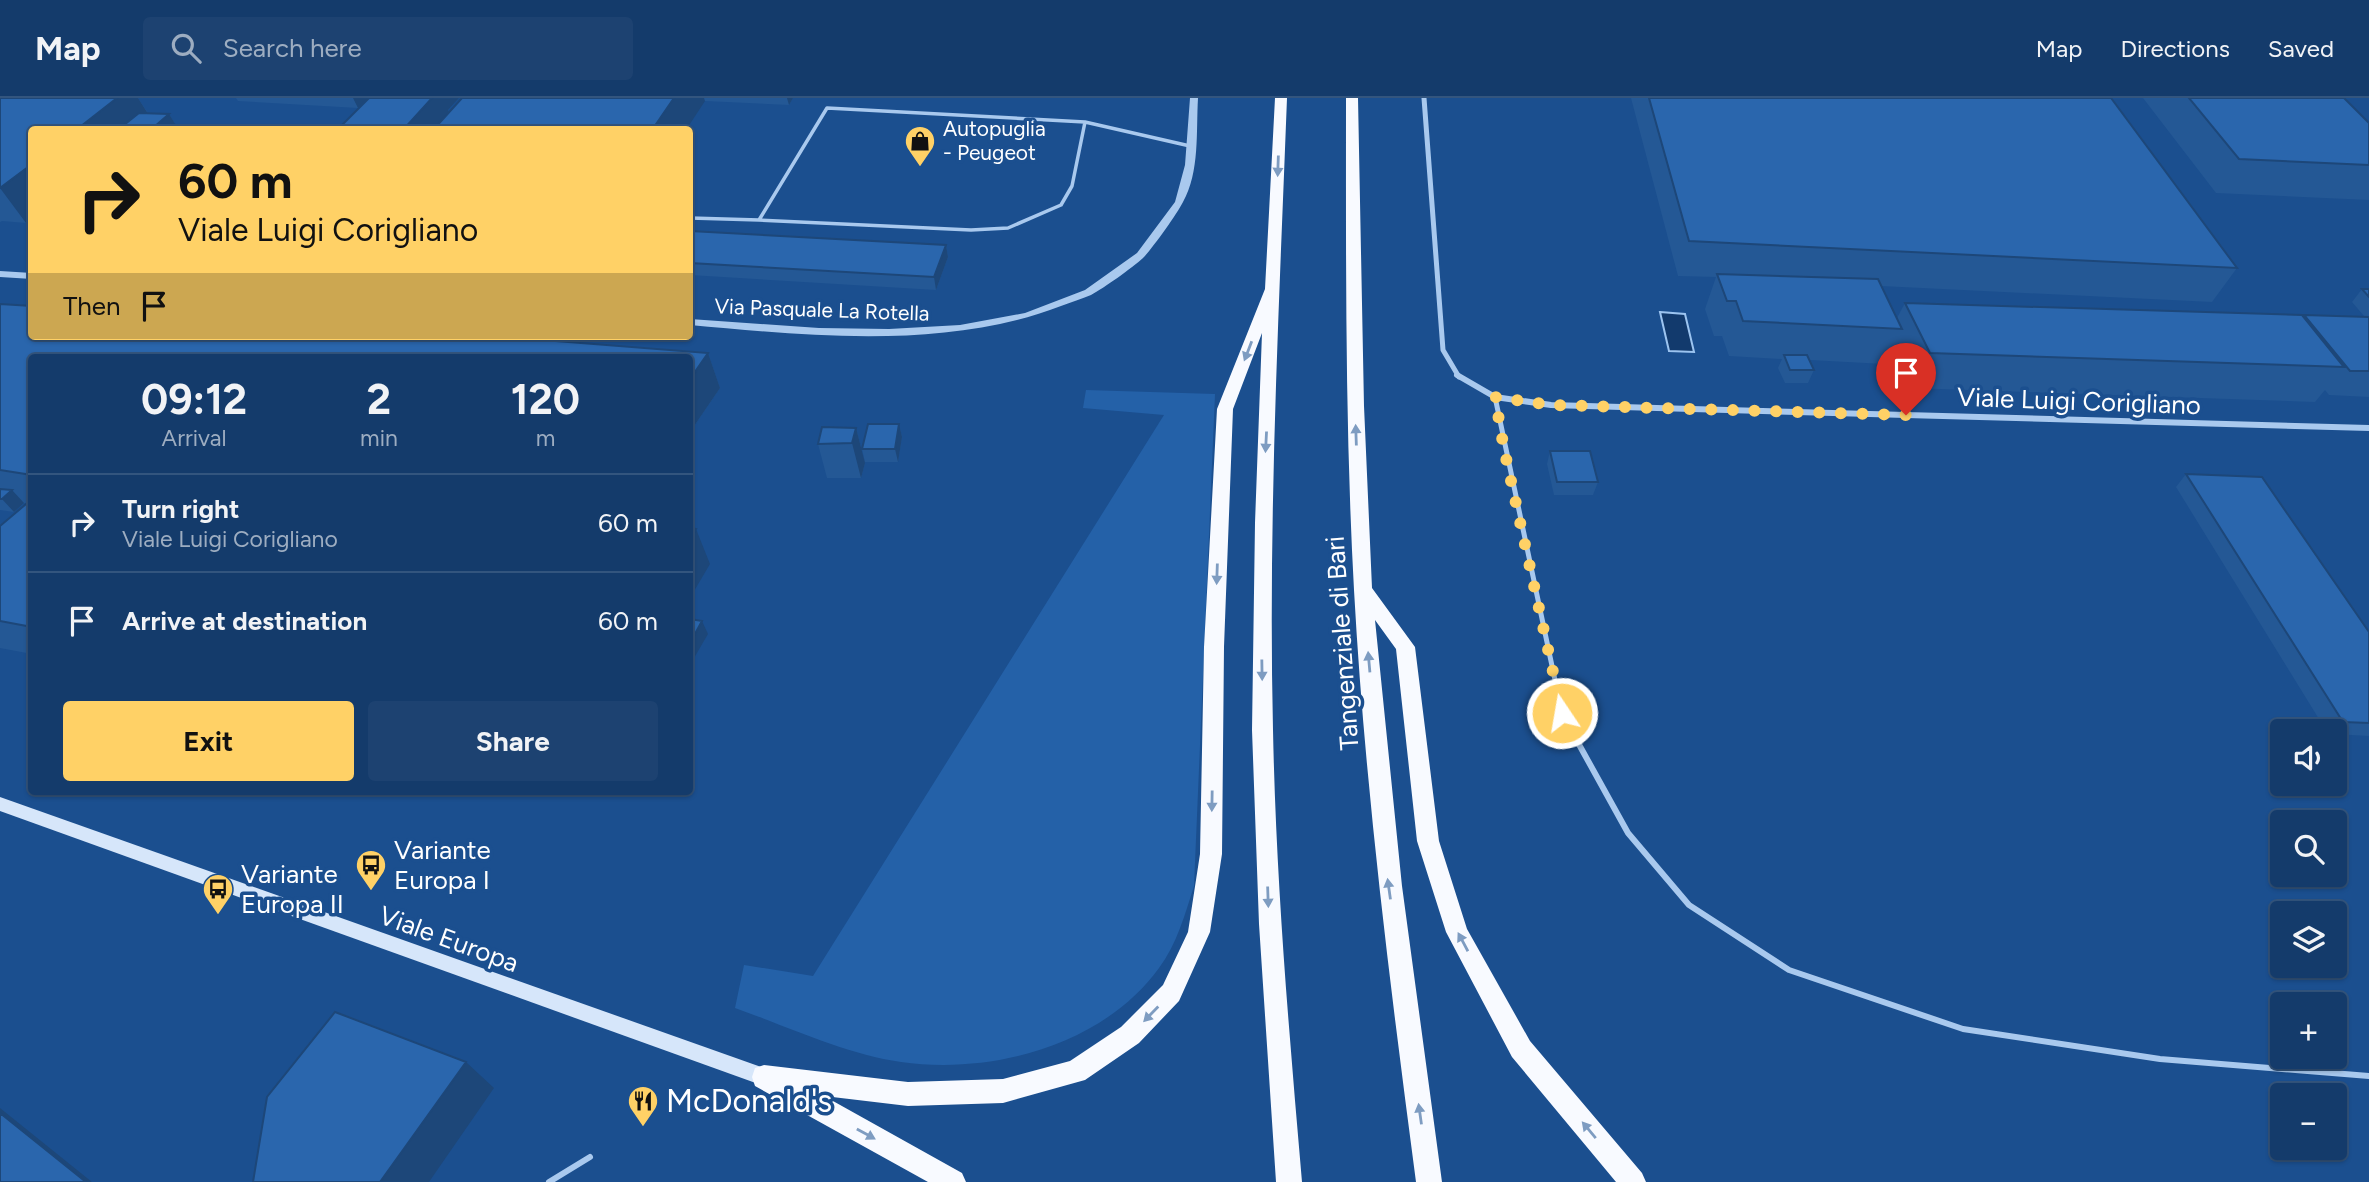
<!DOCTYPE html>
<html lang="en">
<head>
<meta charset="utf-8">
<style>
	body { margin:0; font-family:Figtree,sans-serif; background:#1d4271; color:#f1f3f6; height:100vh; display:flex; flex-direction:column; font-size:26px; white-space:nowrap }
	* { box-sizing:border-box; margin:0 }
	p { font-size:23px; color:#9dadc1 }
	.icon { flex:none; width:38px; height:38px; fill:none; stroke:currentColor; stroke-width:2; stroke-linecap:round; stroke-linejoin:round }
	.map { position:relative; flex:1; overflow:hidden }
	.side { position:absolute; left:28px; top:256px; width:665px; height:441px; display:flex; flex-direction:column; background:#143b6b; border-radius:7px; box-shadow:0 2px 5px #0004,0 0 0 2px #33557e }
	.side>* { flex:none }
	.top-card { position:absolute; left:28px; top:28px; width:665px; height:214px; border-radius:7px; box-shadow:0 2px 5px #0004,0 0 0 2px #33557e; background:#ffd166; color:#111; overflow:hidden }
	.fabs { position:absolute; left:2270px; top:621px; display:grid; gap:14px }
	.fabs a { display:grid; place-items:center; width:77px; height:77px; border-radius:7px; background:#143b6b; box-shadow:0 2px 5px #0004,0 0 0 2px #33557e; font-size:35px }
	.pin { position:absolute; display:grid; place-items:center; width:60px; height:60px; color:#fff; margin:-72px -30px; border-radius:50% 50% 50% 0; rotate:-45deg; box-shadow:0 0 7px #0007 }
	.pin .icon { rotate:45deg }
	.me { position:absolute; width:77px; margin:-38px; rotate:348deg; stroke-linejoin:round; filter:drop-shadow(0 0 5px #0008) }
	.turn { display:flex; align-items:center; gap:24px; height:147px; padding:0 35px; font-size:32px }
	.turn .icon { width:91px; height:91px; stroke-width:2.5 }
	.turn b { display:block; font-size:49px; line-height:60px }
	.then { display:flex; align-items:center; height:66px; padding:0 35px; background:#0003; gap:14px; font-size:26px }
	.eta { display:flex; justify-content:space-evenly; align-items:center; height:119px; text-align:center }
	.eta b { font-size:42px; font-weight:700; line-height:49px }
	.primary-button { display:flex; gap:14px; margin-top:auto; padding:14px 35px }
	.primary-button a { flex:1; height:80px; border-radius:7px; background:#ffd166; color:#111; font-size:28px; font-weight:700; line-height:80px; text-align:center }
	.primary-button a+a { background:#1d4271; color:#f1f3f6 }
	ul { padding:0; list-style:none }
	li { display:flex; align-items:center; gap:21px; height:98px; padding:0 35px; border-top:2px solid #33557e }
	li div { flex:1 }
	li b { display:block; font-size:26px }
	li em { font-style:normal }
	header { display:flex; align-items:center; gap:42px; box-sizing:border-box; height:98px; padding:0 35px; background:#143b6b; border-bottom:2px solid #33557e }
	header strong { font-size:33px }
	nav { display:flex; gap:38px; margin-inline-start:auto; font-size:24px }
	.search { width:490px; height:63px; background:#1d4271; display:flex; align-items:center; gap:18px; box-sizing:border-box; padding:0 24px; border-radius:7px; color:#9dadc1; font-size:26px }
	.map>svg:first-child { display:block }
	.green { fill:#2461a8 }
	.water { fill:#123a6d; stroke:#9cc4f0; stroke-width:2 }
	.lines { fill:none; stroke-linecap:round; stroke-linejoin:round }
	.service-far2 { stroke:#a9c9ee; stroke-width:3.5 }
	.service-far1 { stroke:#a9c9ee; stroke-width:5 }
	.service { stroke:#a9c9ee; stroke-width:6 }
	.minor-far1 { stroke:#a9c9ee; stroke-width:5 }
	.minor { stroke:#a9c9ee; stroke-width:6 }
	.tertiary { fill:#a9c9ee; fill-rule:evenodd }
	.secondary { fill:#d6e6fa; fill-rule:evenodd }
	.trunk { fill:#f8faff; fill-rule:evenodd }
	.wall { fill:#245895 }
	.shaded-wall { fill:#1d4779 }
	.building { fill:#2a66ad; stroke:#1d4779; stroke-width:2 }
	.oneway { fill:#7e9cc1 }
	.route { stroke:#ffd166; stroke-width:12; stroke-dasharray:0 21.6 }
	.labels { text-anchor:middle; stroke-width:7; stroke-linejoin:round; paint-order:stroke }
	.far-poi-label { font-size:21px; fill:#fff; stroke:#1b4f8f; text-anchor:start }
	.far-street-label { font-size:21px; fill:#fff; stroke:#1b4f8f }
	.street-label { font-size:26px; fill:#fff; stroke:#1b4f8f }
	.poi-label { font-size:26px; fill:#fff; stroke:#1b4f8f; text-anchor:start }
	.near-poi-label { font-size:32px; fill:#fff; stroke:#1b4f8f; text-anchor:start }
</style>
</head>
<body>
<header>
<strong>Map</strong>
<div class="search"><svg class="icon" aria-label="search" viewBox="0 0 24 24"><circle cx="10" cy="10" r="6"/><path d="M15 15l6 6"/></svg>Search here</div>
<nav><a>Map</a><a>Directions</a><a>Saved</a></nav>
</header>
<div class="map">
<svg width="2369" height="1084" viewBox="0 0 2369 1084">
	<rect width="100%" height="100%" fill="#1b4f8f"/>
	<path class="green" d="M1086,292L1215,296L1194,788C1185,816 1177,846 1159,870C1103,947 993,977 901,964C845,956 789,929 735,910L744,867L813,878L1164,317L1083,310Z"/>
	<path class="water" d="M1660,214L1685,216L1694,254L1669,253Z"/>
	<g class="lines">
		<path class="service-far2" d="M690,120L759,122L827,10L1085,24L1190,48
			M759,122L971,132L1008,130L1061,107L1072,88L1085,24"/>
		<path class="service-far1" d="M1495,299L1562,615L1572,633"/>
		<path class="service" d="M1571,632L1628,735L1689,807L1789,872L1963,931L2160,961L2369,978
			M549,1084L590,1059"/>
		<path class="minor-far1" d="M1424,0L1443,252L1459,279"/>
		<path class="minor" d="M1457,277L1495,299L1551,307L2369,330"/>
		<path class="tertiary" d="M1190,0H1198C1196,33 1200,74 1183,104C1177,116 1152,151 1143,160C1132,170 1104,190 1091,197C1082,201 1071,204 1061,208C947,252 809,238 690,227V221L819,230L889,231L960,227L1025,215L1085,192L1137,155L1175,104L1185,67Z
			M0,173L32,175V181L0,179Z"/>
		<path class="secondary" d="M0,699L764,970L770,973L773,979L770,985L764,988L0,713Z"/>
		<path class="trunk" d="M1275,0H1287C1279,211 1268,421 1273,632C1276,783 1289,934 1302,1084H1276L1259,826L1252,632L1255,425L1262,235L1233,311L1224,549L1222,756L1210,834L1179,903L1139,945L1085,982L1003,1005L908,1008L824,998L962,1075L966,1084H928L755,988L752,979L755,970L764,967L908,984L1003,981L1070,963L1121,929L1163,887L1188,834L1200,756L1204,549L1217,311L1265,191Z
			M1346,0H1358L1364,308L1372,490L1415,549L1439,743L1467,831L1530,943L1642,1075L1646,1084H1616L1512,959L1446,834L1417,743L1396,551L1375,522L1402,788L1442,1084H1416C1390,887 1365,690 1354,492C1345,328 1346,164 1346,0Z"/>
	</g>
	<path class="wall" d="M0,0H138L148,15L169,16L179,32H32V120L26,125L2,123L0,124Z
		M236,0H368L358,10L238,3Z
		M369,0H459L448,12L449,14L462,0H793L789,7L705,3L337,32Z
		M1631,0H2111L2237,170L2212,204L1881,188L1897,220L1905,205L2303,219L2304,217L2369,219V299L2329,297L2325,292L2315,304L1911,290L1892,250L1884,266L1810,262L1814,272L1808,285H1785L1778,270L1782,261L1729,258L1722,238H1714L1705,211L1716,179L1678,178Z
		M2143,0H2344L2369,25V102L2216,95Z
		M690,133L946,147L948,159L936,192L690,177Z
		M2362,191H2369V218H2364L2352,204Z
		M0,206L32,208V238H491L708,255L720,290L690,334V259H32V556L0,550V428L26,406L24,405L14,414L0,412Z
		M899,326L902,339L898,364H865L862,351Z
		M856,330L865,365L861,380H827L818,346Z
		M1550,353L1598,384L1593,397H1554L1547,366Z
		M2186,376L2369,534V638L2334,636V634H2327L2176,389Z"/>
	<path class="shaded-wall" d="M117,0H138L152,22L130,28L124,27L127,32H76Z
		M353,0H368L358,10Z
		M432,0H459L448,12L454,26L449,32H403Z
		M674,0H704L705,3L686,32H652Z
		M787,0H793L789,7Z
		M169,16L179,32H156L154,29Z
		M32,66V120L26,125L0,90Z
		M946,147L948,159L936,192L934,179Z
		M708,255L720,290L690,334V281Z
		M899,326L902,339L898,364L895,351Z
		M856,330L865,365L861,380L852,345Z
		M12,392L24,405L14,414L2,401Z
		M696,431L710,466L690,500V441Z
		M702,523L708,536L690,567V527Z
		M466,964L494,990L429,1084H380Z
		M0,1010L92,1084H86L0,1015Z"/>
	<path class="building" d="M0,0H117L76,32H32V66L0,90Z
		M369,0H432L403,32H337Z
		M462,0H674L652,32H433Z
		M1649,0H2111L2237,170L1689,143Z
		M2189,0H2344L2369,25V67L2239,61Z
		M139,15L169,16L154,29H148L144,32H125L130,28L124,27Z
		M690,133L946,147L934,179L690,165Z
		M1717,176L1878,181L1902,231L1743,223L1736,203H1727Z
		M2362,191H2369V199Z
		M1905,205L2302,217L2344,269L1930,255Z
		M0,206L32,208V238H491L708,255L690,281V259H32V377L0,372Z
		M2304,217L2369,219V273H2350Z
		M1784,257H1807L1814,272H1790Z
		M868,326H899L895,351H862Z
		M822,329L856,330L852,345L818,346Z
		M1550,353H1590L1598,384H1557Z
		M2186,376L2262,379L2369,534V625L2343,624Z
		M0,391L12,392L2,401H0Z
		M32,401V529L0,523V428Z
		M690,430L696,431L690,441Z
		M690,521L702,523L690,545V531L691,529Z
		M335,914L466,964L380,1084H253L267,999Z
		M0,1015L86,1084H0Z"/>
	<defs><path id="oneway-solid" d="M-6-.8H1V-3.2L6.5 0L1 3.2V.8H-6Z" transform="scale(1.75)"/></defs>
	<g class="oneway">
		<use href="#oneway-solid" transform="translate(1278 68) rotate(92)"/>
		<use href="#oneway-solid" transform="translate(1248 253) rotate(111)"/>
		<use href="#oneway-solid" transform="translate(1356 337) rotate(-92)"/>
		<use href="#oneway-solid" transform="translate(1266 344) rotate(93)"/>
		<use href="#oneway-solid" transform="translate(1217 476) rotate(92)"/>
		<use href="#oneway-solid" transform="translate(1369 564) rotate(-95)"/>
		<use href="#oneway-solid" transform="translate(1262 572) rotate(89)"/>
		<use href="#oneway-solid" transform="translate(1212 703) rotate(91)"/>
		<use href="#oneway-solid" transform="translate(1389 791) rotate(-98)"/>
		<use href="#oneway-solid" transform="translate(1268 799) rotate(88)"/>
		<use href="#oneway-solid" transform="translate(1463 844) rotate(-118)"/>
		<use href="#oneway-solid" transform="translate(1151 916) rotate(134)"/>
		<use href="#oneway-solid" transform="translate(1420 1016) rotate(-98)"/>
		<use href="#oneway-solid" transform="translate(1589 1032) rotate(-130)"/>
		<use href="#oneway-solid" transform="translate(866 1036) rotate(29)"/>
	</g>
	<g class="lines">
		<path class="route" d="M1562,615L1504,351L1495,299L1551,307L1906,317"/>
	</g>
	<defs>
		<g id="shop-pin" transform="scale(1.575)"><path d="M0 17L-7.5 6A9.5 9.5 0 1 1 7.5 6Z" fill="#ffd166" stroke="#1b4f8f"/><path d="M-5-2.5h2.3a2.7 3.5 0 0 1 5.4 0H5L5.5 6h-11ZM-1.5-2.5h3a1.5 2.3 0 0 0-3 0Z" fill="#111"/></g>
		<g id="bus-pin" transform="scale(1.575)"><path d="M0 17L-7.5 6A9.5 9.5 0 1 1 7.5 6Z" fill="#ffd166" stroke="#1b4f8f"/><path d="M-5-6H5V4H4V6H2V4H-2V6H-4V4H-5ZM-3.5-4V0h7V-4ZM-3.5 1.2v1.5H-2V1.2ZM2 1.2v1.5H3.5V1.2Z" fill="#111"/></g>
		<g id="restaurant-pin" transform="scale(1.575)"><path d="M0 17L-7.5 6A9.5 9.5 0 1 1 7.5 6Z" fill="#ffd166" stroke="#1b4f8f"/><path d="M-5-6h1v4h1v-4h1v4h1v-4h1v5L-1.5 .5V6h-2V.5L-5-1ZM5-6V6H3V1.5H1.5Q1.5-4 5-6Z" fill="#111"/></g>
	</defs>
	<g fill-rule="evenodd">
		<use href="#shop-pin" x="920" y="43"/>
		<use href="#bus-pin" x="371" y="767"/>
		<use href="#bus-pin" x="218" y="791"/>
		<use href="#restaurant-pin" x="643" y="1003"/>
	</g>
	<g class="labels">
		<g class="far-poi-label">
			<text x="943" y="38">Autopuglia<tspan x="943" dy="24">- Peugeot</tspan></text>
		</g>
		<g class="far-street-label">
			<text transform="translate(822 212) rotate(2)" y="7">Via Pasquale La Rotella</text>
		</g>
		<g class="street-label">
			<text transform="translate(2079 303) rotate(2)" y="9">Viale Luigi Corigliano</text>
			<text transform="translate(1342 545) rotate(-94)" y="9">Tangenziale di Bari</text>
			<text transform="translate(449 841) rotate(20)" y="9">Viale Europa</text>
		</g>
		<g class="poi-label">
			<text x="394" y="761">Variante<tspan x="394" dy="30">Europa I</tspan></text>
			<text x="241" y="785">Variante<tspan x="241" dy="30">Europa II</tspan></text>
		</g>
		<g class="near-poi-label">
			<text x="666" y="1014">McDonald's</text>
		</g>
	</g>
</svg>
<div class="fabs">
<a><svg class="icon" aria-label="sound" viewBox="0 0 24 24"><path d="M4 9h4l5-4v14l-5-4H4zM17 9q2 3 0 6"/></svg></a>
<a><svg class="icon" aria-label="search" viewBox="0 0 24 24"><circle cx="10" cy="10" r="6"/><path d="M15 15l6 6"/></svg></a>
<a><svg class="icon" aria-label="layers" viewBox="0 0 24 24"><path d="M12 4l9 5-9 5-9-5zM3 14l9 5 9-5"/></svg></a>
<a>+</a>
<a>−</a>
</div>
<div class="pin" style="left:1906px;top:317px;background:#d93025"><svg class="icon" aria-label="arrive" viewBox="0 0 24 24"><path d="M6 21V4h12l-3 4 3 4H6"/></svg></div>
<svg class="me" style="left:1562px;top:615px" viewBox="-20 -20 40 40"><circle r="17" fill="#ffd166" stroke="#fff" stroke-width="3"/><path d="M0-11L8 9 0 5-8 9z" fill="#fff"/></svg>
<div class="top-card">
<div class="turn"><svg class="icon" aria-label="right" viewBox="0 0 24 24"><path d="M7 20v-9h11M14 6l5 5-5 5"/></svg><div><b>60 m</b>Viale Luigi Corigliano</div></div>
<div class="then">Then<svg class="icon" aria-label="arrive" viewBox="0 0 24 24"><path d="M6 21V4h12l-3 4 3 4H6"/></svg></div>
</div>
<section class="side">
<div class="eta">
<div><b>09:12</b><p>Arrival</p></div>
<div><b>2</b><p>min</p></div>
<div><b>120</b><p>m</p></div>
</div>
<ul>
<li><svg class="icon" aria-label="right" viewBox="0 0 24 24"><path d="M7 20v-9h11M14 6l5 5-5 5"/></svg><div><b>Turn right</b><p>Viale Luigi Corigliano</p></div><em>60 m</em></li>
<li><svg class="icon" aria-label="arrive" viewBox="0 0 24 24"><path d="M6 21V4h12l-3 4 3 4H6"/></svg><div><b>Arrive at destination</b></div><em>60 m</em></li>
</ul>
<div class="primary-button"><a>Exit</a><a>Share</a></div>
</section>
</div>
</body>
</html>
